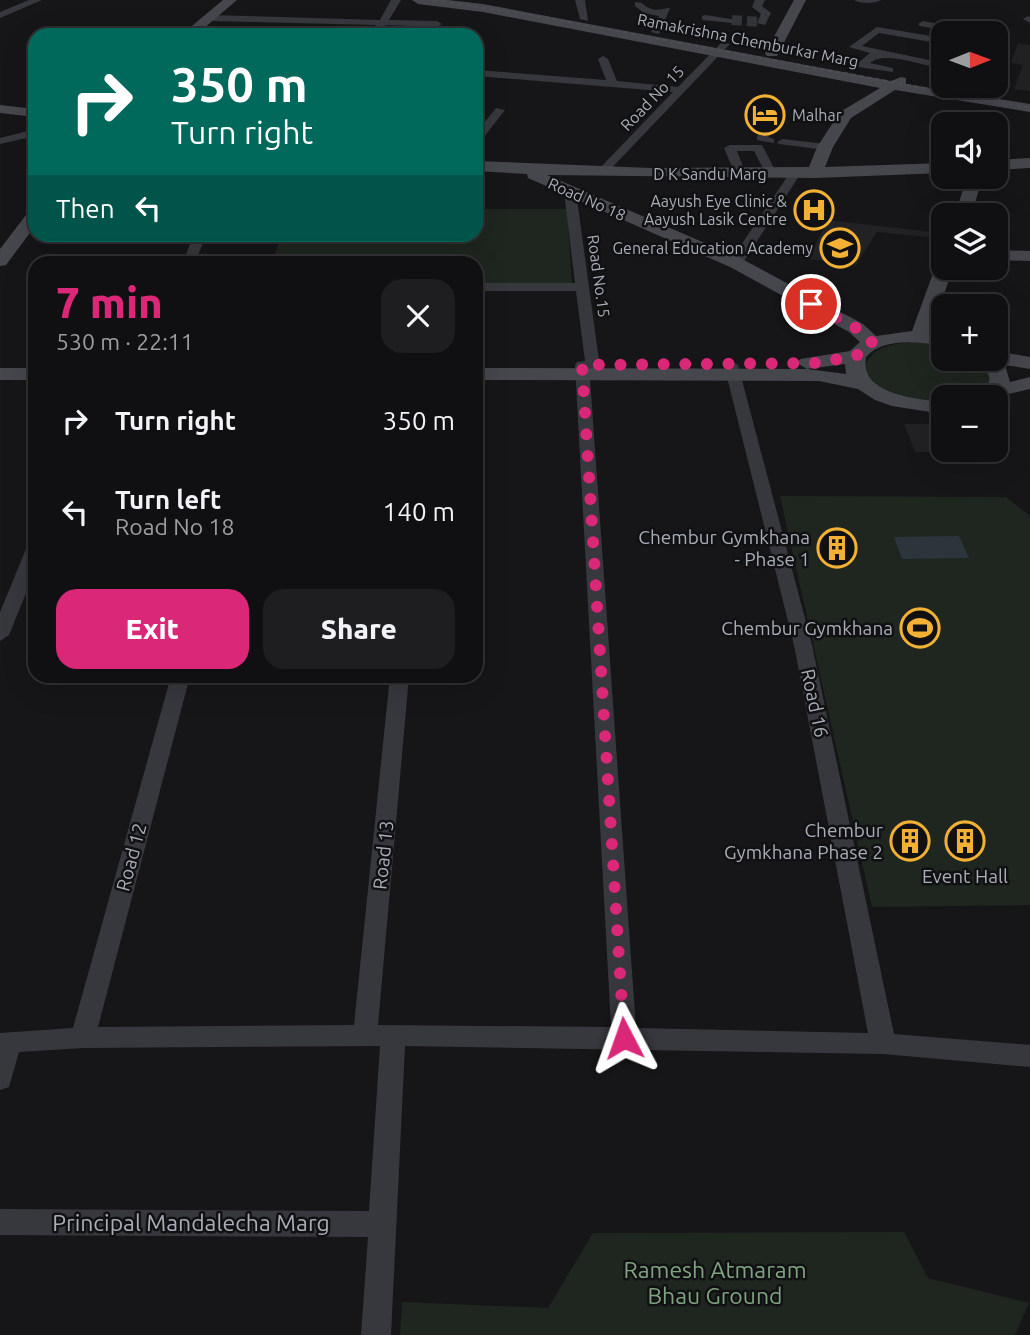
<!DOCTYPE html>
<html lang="en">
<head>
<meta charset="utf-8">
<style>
	body { margin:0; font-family:Ubuntu,sans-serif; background:#1e1e20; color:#f1f3f6; height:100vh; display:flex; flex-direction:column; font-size:26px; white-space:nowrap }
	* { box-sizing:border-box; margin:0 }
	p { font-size:23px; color:#9c9d9f }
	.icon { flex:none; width:38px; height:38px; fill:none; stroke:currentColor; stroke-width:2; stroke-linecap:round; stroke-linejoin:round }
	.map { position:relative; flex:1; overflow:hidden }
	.details { position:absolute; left:28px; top:256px; width:455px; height:427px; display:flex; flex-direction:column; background:#101012; border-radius:21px; box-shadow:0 7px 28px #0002,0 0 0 2px #303032 }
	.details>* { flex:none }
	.hud { position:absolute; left:28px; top:28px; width:455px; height:214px; border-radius:21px; box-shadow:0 7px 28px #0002,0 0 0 2px #303032; background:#00695c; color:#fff; overflow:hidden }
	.needle { width:46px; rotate:89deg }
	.fabs { position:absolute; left:931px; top:21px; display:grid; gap:14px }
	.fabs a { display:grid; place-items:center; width:77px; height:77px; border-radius:14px; background:#101012; box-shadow:0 7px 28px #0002,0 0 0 2px #303032; font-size:35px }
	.pin { position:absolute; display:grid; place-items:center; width:60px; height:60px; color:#fff; margin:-30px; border:4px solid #fff; border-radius:50%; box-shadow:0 2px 7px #0007 }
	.me { position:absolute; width:77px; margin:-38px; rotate:356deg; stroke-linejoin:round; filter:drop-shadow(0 0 5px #0008) }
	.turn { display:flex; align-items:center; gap:24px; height:147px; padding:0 28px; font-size:32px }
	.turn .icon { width:91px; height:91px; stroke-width:2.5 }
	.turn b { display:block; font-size:49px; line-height:60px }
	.then { display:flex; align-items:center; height:66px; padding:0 28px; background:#0003; gap:14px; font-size:26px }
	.round { display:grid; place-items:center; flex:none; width:74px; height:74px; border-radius:21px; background:#1e1e20 }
	.overview { display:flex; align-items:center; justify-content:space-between; height:119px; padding:0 28px }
	h1 { font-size:42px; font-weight:800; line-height:52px; color:#db2777 }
	.primary-button { display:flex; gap:14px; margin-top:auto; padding:14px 28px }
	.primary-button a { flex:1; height:80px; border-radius:21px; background:#db2777; color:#fff; font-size:28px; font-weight:800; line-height:80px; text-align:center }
	.primary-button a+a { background:#1e1e20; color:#f1f3f6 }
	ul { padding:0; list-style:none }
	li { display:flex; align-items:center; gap:21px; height:91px; padding:0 28px }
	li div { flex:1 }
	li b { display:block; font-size:26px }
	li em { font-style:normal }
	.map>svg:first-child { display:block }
	.built { fill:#222225 }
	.green { fill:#1e261f }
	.water { fill:#2c353c }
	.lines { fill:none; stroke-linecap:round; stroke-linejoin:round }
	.street-tunnel { stroke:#333438; stroke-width:10; stroke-dasharray:10 5; stroke-linecap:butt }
	.street { fill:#37383d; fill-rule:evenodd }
	.secondary { fill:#45474d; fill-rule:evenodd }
	.rail { stroke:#4a4c52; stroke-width:2.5; stroke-dasharray:4.5 3.5; stroke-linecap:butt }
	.route { stroke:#db2777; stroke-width:12; stroke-dasharray:0 21.6 }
	.labels { text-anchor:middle; stroke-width:5; stroke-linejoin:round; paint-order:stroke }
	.far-street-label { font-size:16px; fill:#a8adb8; stroke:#111113 }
	.far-poi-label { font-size:16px; fill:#a8adb8; stroke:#111113; text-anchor:end }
	.poi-label { font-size:19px; fill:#a8adb8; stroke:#111113; text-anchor:end }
	.street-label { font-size:19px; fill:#a8adb8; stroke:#111113 }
	.near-street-label { font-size:23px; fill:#a8adb8; stroke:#111113 }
	.near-park-label { font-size:23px; fill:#7fa381; stroke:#111113 }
</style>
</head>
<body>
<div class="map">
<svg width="1030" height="1335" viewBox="0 0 1030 1335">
	<rect width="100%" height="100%" fill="#161618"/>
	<path class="built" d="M1018,43L1030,45V91L1014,89L1023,65L1011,63Z
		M828,220L931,232L928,237L877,232L856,265L808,259Z
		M904,424H943V450H996V430L1006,452H915Z"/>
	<path class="green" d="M476,209H567L572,284H476V262H273L281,235L476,234Z
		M912,342L943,345V359C974,359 978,352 992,382C980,401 963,397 943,397V403C918,403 871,396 865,366C873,346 893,344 912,342Z
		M780,496L1006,497L1030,516V905L872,907Z
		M904,1232L928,1278L1029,1303L1015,1335H400L402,1302L548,1308L593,1233Z"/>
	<path class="water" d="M959,536L969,558L902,559L894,537Z"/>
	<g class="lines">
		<path class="street-tunnel" d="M732,20L759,22"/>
		<path class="street" d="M29,0H42L0,18V12Z
			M391,0H401L389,20L437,21L442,24L437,27L386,25L377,35L372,32L376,25L210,21L205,18L210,15L380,20Z
			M575,0H585L588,21L580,19Z
			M755,0H765L762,6L771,13L765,25L757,23L761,14L752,7Z
			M854,0H881C875,4 860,4 854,0Z
			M635,2C643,2 643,5 649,8C658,12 663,8 670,8L659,34L651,32L659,16L644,13L635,6Z
			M705,15L737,20L732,23L702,20V16Z
			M1028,16L1030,17V23L1023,19Z
			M923,21L971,30L976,33H957L920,26L918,24Z
			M877,27L943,38V44L879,33L862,46L943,63V69C924,66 884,50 870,63L893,68V72L858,67V63L870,53L849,47Z
			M722,42L730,44L605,175H597V171L673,92L476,76V70L606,80L598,59L603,56L608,59L617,81L678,87Z
			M496,108L505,110L480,142L476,143V133Z
			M773,119L778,122L768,137L774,139V143L757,140C756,134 766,121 773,119Z
			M32,130H35V136L0,144V138Z
			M783,139L825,144L831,147L825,150L779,144L777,142Z
			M730,145H762L777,174L767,176L754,151H737L746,174L736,176L724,148Z
			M791,171L801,173L741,266H731L729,263Z
			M570,188L576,192L601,375L599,378L590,379L636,1028L868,1033L794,645L724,365L731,361L738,365L812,645L894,1034L1030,1045V1067L883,1054L405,1046L391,1335H361L368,1237L0,1235V1209L369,1211L380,1046L83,1048L19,1052L9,1087L0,1090V1033L73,1028L171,676H190L98,1027L354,1025L390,676H409L378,1025L611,1027L575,365L577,362L585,361L576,291H476V283H575L564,192Z
			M194,234H207L195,262H183Z
			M35,544V571L9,635L0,641V612L26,549Z"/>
		<path class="secondary" d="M223,0H237L196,35H181Z
			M412,0H448L483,4L891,81L901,77L906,78V84L1030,104V112L895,90L851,118L833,147L825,167L943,163V173L815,178L547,175L742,259L863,324L876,336L912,331L935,268L943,263V268H953L931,332L943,334V346C919,342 884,337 866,357C859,395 917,399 943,402V414L892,406L875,400L858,389L819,381L476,380V368L807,369L797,363L800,359L850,351L860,342L849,332L730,267L528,178L527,174L476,171V161L651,168L809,167L817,147L840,112L880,88L483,12L418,4ZM845,364L846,374L807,369Z
			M794,0H806L777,56H767L765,53Z
			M0,105L35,109V117L0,113Z
			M1030,158V168L996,170V160Z
			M967,177H983L971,215H955Z
			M35,210V226L6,265L0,266V249L29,211Z
			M996,250L1030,251V261L996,260Z
			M996,351L1030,357V369L1005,365L1010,382L1030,377V389L1004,395L996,402V397H980C994,377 992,378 977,359H996Z
			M0,368H35V380H0Z"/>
		<path class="rail" d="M434,0L536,16L1030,108"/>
	</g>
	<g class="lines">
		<path class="route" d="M624,1038L582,365L817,363L856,356L873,343L856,328L811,304"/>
	</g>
	<defs>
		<g id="hotel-ring" transform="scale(2.0125)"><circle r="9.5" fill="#111113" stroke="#f2b134" stroke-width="1.5"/><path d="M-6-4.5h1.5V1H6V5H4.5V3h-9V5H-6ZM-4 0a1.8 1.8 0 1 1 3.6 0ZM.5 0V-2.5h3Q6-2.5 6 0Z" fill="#f2b134"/></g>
		<g id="hospital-ring" transform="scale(2.0125)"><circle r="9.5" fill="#111113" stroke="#f2b134" stroke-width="1.5"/><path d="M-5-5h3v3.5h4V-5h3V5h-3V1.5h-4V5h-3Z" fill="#f2b134"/></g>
		<g id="school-ring" transform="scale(2.0125)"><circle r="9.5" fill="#111113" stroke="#f2b134" stroke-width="1.5"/><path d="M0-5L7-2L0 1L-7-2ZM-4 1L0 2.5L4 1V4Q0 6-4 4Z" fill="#f2b134"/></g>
		<g id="building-ring" transform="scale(2.0125)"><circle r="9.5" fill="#111113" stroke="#f2b134" stroke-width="1.5"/><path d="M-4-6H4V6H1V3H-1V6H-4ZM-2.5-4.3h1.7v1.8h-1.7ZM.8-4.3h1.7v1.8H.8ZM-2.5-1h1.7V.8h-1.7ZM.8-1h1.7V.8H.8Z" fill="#f2b134"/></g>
		<g id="stadium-ring" transform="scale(2.0125)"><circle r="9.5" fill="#111113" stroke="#f2b134" stroke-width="1.5"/><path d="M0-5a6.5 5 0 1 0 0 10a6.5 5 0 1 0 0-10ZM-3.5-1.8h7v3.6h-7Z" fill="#f2b134"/></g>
	</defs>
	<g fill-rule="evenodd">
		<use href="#hotel-ring" x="765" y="115"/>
		<use href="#hospital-ring" x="814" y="210"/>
		<use href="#school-ring" x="840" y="248"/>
		<use href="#building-ring" x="837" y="548"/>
		<use href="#stadium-ring" x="920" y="628"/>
		<use href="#building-ring" x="910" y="841"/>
		<use href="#building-ring" x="965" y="841"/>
	</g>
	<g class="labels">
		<g class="far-street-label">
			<text transform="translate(748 40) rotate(11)" y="6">Ramakrishna Chemburkar Marg</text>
			<text transform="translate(652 98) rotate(-46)" y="6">Road No 15</text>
			<text x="710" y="180">D K Sandu Marg</text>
			<text transform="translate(587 199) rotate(24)" y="6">Road No 18</text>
			<text transform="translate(599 276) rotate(82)" y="6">Road No.15</text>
		</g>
		<g class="far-poi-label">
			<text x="792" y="121" text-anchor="start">Malhar</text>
			<text x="787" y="207">Aayush Eye Clinic &amp;<tspan x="787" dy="18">Aayush Lasik Centre</tspan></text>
			<text x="813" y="254">General Education Academy</text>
		</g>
		<g class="poi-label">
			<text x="810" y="544">Chembur Gymkhana<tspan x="810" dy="22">- Phase 1</tspan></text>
			<text x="893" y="635">Chembur Gymkhana</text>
			<text x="883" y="837">Chembur<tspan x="883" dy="22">Gymkhana Phase 2</tspan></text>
			<text x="965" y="883" text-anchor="middle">Event Hall</text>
		</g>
		<g class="street-label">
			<text transform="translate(815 703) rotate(78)" y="7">Road 16</text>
			<text transform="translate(383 855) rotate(-84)" y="7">Road 13</text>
			<text transform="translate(131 857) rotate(-75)" y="7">Road 12</text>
		</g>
		<g class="near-street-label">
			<text x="191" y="1231">Principal Mandalecha Marg</text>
		</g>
		<g class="near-park-label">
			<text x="715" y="1278">Ramesh Atmaram<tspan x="715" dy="26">Bhau Ground</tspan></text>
		</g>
	</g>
</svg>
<div class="fabs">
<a><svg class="needle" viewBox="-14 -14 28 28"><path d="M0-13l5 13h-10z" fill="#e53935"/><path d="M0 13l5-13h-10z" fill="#9c9d9f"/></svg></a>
<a><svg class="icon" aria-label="sound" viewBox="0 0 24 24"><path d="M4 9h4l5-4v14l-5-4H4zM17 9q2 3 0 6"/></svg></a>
<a><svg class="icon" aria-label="layers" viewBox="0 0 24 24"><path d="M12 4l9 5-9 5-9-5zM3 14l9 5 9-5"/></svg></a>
<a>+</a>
<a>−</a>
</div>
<div class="pin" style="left:811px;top:304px;background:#d93025"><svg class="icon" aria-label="arrive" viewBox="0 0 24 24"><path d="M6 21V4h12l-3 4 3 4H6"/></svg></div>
<svg class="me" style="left:624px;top:1038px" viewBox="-20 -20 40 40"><path d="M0-17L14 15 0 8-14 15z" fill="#db2777" stroke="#fff" stroke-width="4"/></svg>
<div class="hud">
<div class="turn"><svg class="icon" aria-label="right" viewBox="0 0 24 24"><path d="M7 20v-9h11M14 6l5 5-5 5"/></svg><div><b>350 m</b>Turn right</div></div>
<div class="then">Then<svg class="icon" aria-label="left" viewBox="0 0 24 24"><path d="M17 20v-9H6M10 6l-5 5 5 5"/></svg></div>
</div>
<section class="details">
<div class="overview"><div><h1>7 min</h1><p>530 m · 22:11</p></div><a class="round"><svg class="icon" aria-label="close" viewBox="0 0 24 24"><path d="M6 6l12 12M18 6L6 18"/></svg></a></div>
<ul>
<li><svg class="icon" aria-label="right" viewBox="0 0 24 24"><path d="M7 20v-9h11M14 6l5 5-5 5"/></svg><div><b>Turn right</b></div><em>350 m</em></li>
<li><svg class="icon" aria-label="left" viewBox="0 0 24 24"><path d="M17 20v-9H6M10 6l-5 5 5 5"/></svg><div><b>Turn left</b><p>Road No 18</p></div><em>140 m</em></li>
</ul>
<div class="primary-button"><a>Exit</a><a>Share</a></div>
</section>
</div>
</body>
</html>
